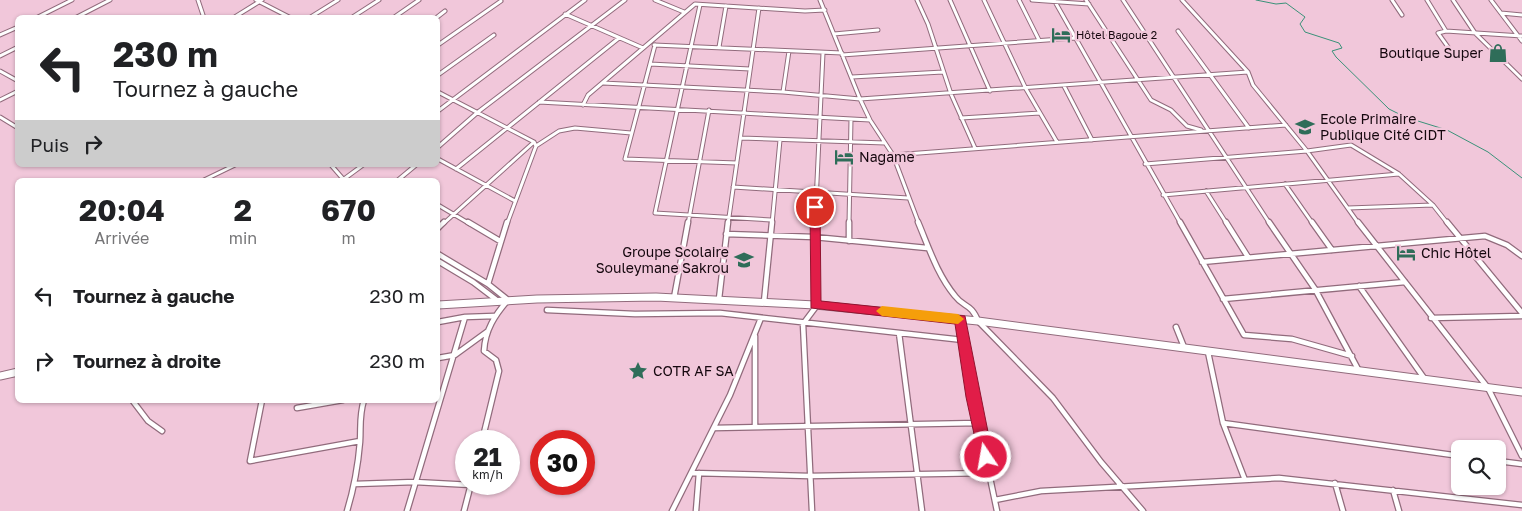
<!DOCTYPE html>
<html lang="fr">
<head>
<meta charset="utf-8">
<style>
	body { margin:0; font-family:"Golos Text",sans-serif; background:#f2f2f2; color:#202124; height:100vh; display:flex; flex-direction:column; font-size:19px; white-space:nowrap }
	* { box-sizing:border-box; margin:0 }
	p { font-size:16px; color:#757577 }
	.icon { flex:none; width:28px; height:28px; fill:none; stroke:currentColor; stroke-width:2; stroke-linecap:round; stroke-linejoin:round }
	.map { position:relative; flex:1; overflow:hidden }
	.details { position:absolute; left:15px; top:178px; width:425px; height:225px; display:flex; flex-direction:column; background:#fff; border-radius:8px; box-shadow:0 1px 4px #0004 }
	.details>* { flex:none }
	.hud { position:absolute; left:15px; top:15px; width:425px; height:152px; border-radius:8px; box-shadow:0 1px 4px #0004; background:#fff; color:#202124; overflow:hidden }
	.fabs { position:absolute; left:1451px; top:440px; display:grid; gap:10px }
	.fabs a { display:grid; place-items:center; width:55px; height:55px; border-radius:8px; background:#fff; box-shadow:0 1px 4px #0004; font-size:25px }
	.speed { position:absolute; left:455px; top:430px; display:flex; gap:10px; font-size:25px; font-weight:700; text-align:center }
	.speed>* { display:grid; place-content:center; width:65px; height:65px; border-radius:50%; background:#fff; box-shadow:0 1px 4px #0004; line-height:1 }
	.speed small { font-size:12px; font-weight:400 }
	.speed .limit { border:8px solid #d22; background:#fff; color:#111 }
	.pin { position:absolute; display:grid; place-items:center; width:42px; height:42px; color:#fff; margin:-21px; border:2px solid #fff; border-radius:50%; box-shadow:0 1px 5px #0007 }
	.me { position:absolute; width:55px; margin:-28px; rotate:348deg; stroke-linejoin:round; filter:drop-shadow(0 0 4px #0008) }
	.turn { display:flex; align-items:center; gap:18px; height:105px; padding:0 15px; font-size:22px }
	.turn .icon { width:65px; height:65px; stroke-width:2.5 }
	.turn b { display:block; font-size:35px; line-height:42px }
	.then { display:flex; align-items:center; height:48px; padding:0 15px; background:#0003; gap:10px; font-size:19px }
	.eta { display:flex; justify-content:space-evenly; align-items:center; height:85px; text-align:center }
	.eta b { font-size:30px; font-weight:700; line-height:35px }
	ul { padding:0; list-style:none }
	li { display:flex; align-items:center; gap:15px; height:65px; padding:0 15px }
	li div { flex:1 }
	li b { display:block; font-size:19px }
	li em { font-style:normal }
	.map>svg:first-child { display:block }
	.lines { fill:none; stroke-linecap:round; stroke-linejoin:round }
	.stream { stroke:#3a9279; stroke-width:1 }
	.street-far1-casing { stroke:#916b7c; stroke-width:5 }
	.street-casing { stroke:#916b7c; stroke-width:7 }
	.primary-casing { stroke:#916b7c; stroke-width:9 }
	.street-far1 { stroke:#fff; stroke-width:3 }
	.street { stroke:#fff; stroke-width:4.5 }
	.primary { stroke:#fff; stroke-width:7 }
	.route { fill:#e11d48; stroke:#92132f }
	.slow { fill:#f59e0b }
	.labels { text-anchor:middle; stroke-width:5; stroke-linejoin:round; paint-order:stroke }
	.far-poi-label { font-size:11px; fill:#15070e; stroke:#f1c7da; text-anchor:start }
	.poi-label { font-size:14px; fill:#15070e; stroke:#f1c7da; text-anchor:start }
</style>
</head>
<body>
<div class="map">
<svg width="1522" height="511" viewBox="0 0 1522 511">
	<rect width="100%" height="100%" fill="#f1c7da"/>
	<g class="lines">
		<path class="stream" d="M1256,0L1276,4L1286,3L1305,17L1300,24L1305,32L1339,43L1342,48L1332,51L1336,57L1389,109L1405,117L1447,130L1488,152L1522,178"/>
		<g class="street-far1-casing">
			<path id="street-far1" d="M198,0L204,18
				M256,0L291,18
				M655,0L684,12
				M820,0L860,99L870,120L893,155L919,224
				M917,0L928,24L951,94L975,148
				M950,0L990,91
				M984,0L1026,89L1057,142
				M1019,0L1039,40
				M1032,0L1089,4
				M1054,0L1181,224
				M1086,0L1151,100L1171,110L1187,126L1201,130
				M1123,0L1270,224
				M1182,0L1248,72L1253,85L1307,151L1359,224
				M1392,0L1402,15
				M1427,0L1446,31
				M1453,0L1475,33L1522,79
				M1491,0L1522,41
				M700,5L655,213L771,220
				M1501,13L1522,15
				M565,14L643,48
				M36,18L72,0
				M75,18L110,0
				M233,18L262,0
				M309,18L338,0
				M351,18L379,0
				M393,18L419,0
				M436,18L445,11
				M1178,31L1249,128
				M834,34L878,30
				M0,35L18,27
				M438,45L501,1
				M654,45L842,53
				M655,45L625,159L737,163
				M719,47L726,6
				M1453,54L1438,33L1446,31L1522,36
				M842,55L1075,38
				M0,56L18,47
				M650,64L750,69
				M0,71L18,81
				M438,75L494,35
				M852,77L943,72
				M603,83L783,92L860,99L1248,72
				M1064,86L1092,140
				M438,92L534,142L536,146L507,224
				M783,92L789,51
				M0,100L18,91
				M539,102L870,120
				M583,105L588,95L695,4L805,11L825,10
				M438,111L585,0
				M0,117L18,128
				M961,118L1040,113
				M741,138L885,143
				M536,146L559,131L575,128L631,133
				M438,147L478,112L625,0
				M893,155L1286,125
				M438,159L515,201
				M1145,164L1307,151L1351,145L1399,174L1433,205L1448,224
				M331,165L344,180
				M456,169L619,38
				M344,179L363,165
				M204,180L235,165
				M398,180L416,165
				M1285,184L1313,224
				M733,187L908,198
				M1206,191L1227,224
				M1163,195L1399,174
				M438,205L470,224
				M1348,208L1433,205
				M443,224L534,142
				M688,224L709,110
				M728,224L759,8
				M772,224L780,140
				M815,224L823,53
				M849,224L851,119"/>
		</g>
		<g class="street-casing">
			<path id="street" d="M468,222L500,241
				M918,222C929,248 937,274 955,296C964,308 971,303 978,321L1053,398L1101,462L1143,511
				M1180,222L1244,335L1292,339L1352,356
				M1226,222L1248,257
				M1269,222L1315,289L1359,371
				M1312,222L1332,250
				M1358,222L1488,388L1522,456
				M1447,222L1522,313
				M438,228L444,222
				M726,234L814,237L927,248
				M849,241V222
				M438,254L488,284L508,300C495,315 485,330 484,351L496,360L499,371L482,441
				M438,261L473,282L498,301
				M1202,262L1485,236L1507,245L1522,256
				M488,284L507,222
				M1359,286L1424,378
				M674,298L688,222
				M719,299L728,222
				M1223,299L1405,282
				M764,302L772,222
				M547,310L635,314L720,313L963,340
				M1431,318L1522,316
				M961,320L973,397L997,511
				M438,322L465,317L494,316
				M1176,327L1184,347
				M899,333L922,511
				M755,336V426
				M1208,352L1223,423L1245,480
				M438,358L455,355L488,331
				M132,400L148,421L162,431
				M262,400L250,461L360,441
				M297,408L343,400
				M1223,423L1460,456
				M714,428L979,423
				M1498,461L1522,464
				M692,473L809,476L990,473
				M1335,483L1343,511
				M355,484L415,482L471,485
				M1393,490L1399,511
				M995,500L1041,491L1279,478L1522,505
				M347,511C354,488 358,466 360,442C361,426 359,416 364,400
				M407,511L465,317
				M464,511L471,484
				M672,511L730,395L761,318
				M696,511L699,473
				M812,511L803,324L815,308V222"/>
		</g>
		<g class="primary-casing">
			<path id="primary" d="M438,305L537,299L656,297L815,305L978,321L1522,392
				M0,376L18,372"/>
		</g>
		<use href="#street-far1" class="street-far1"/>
		<use href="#street" class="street"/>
		<use href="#primary" class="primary"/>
	</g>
	<path class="route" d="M815,203L820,207L821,301L965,316L993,457L991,461L986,463L981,461L979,457L966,397L955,324L811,308L810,207Z"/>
	<path class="slow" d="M882,306L958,314L964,319L958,324L882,316L876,311Z"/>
	<defs>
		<g id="hotel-bare" transform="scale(1.5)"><path d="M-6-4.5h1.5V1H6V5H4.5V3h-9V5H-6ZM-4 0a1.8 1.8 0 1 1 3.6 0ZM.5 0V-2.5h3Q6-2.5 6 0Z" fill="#2f6d59" stroke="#f1c7da" stroke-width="2.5" paint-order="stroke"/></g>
		<g id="shop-bare" transform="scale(1.5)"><path d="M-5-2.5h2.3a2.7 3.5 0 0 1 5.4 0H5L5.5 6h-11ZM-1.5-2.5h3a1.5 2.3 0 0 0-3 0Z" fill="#2f6d59" stroke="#f1c7da" stroke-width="2.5" paint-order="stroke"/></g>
		<g id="school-bare" transform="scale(1.5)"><path d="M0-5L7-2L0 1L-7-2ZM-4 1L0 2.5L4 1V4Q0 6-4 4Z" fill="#2f6d59" stroke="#f1c7da" stroke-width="2.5" paint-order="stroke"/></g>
		<g id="sight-bare" transform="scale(1.5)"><path d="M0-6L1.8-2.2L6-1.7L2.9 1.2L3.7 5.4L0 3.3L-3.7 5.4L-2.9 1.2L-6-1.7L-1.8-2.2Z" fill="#2f6d59" stroke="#f1c7da" stroke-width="2.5" paint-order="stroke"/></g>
	</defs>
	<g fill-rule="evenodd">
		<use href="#hotel-bare" x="1061" y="35"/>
		<use href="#shop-bare" x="1498" y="53"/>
		<use href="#school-bare" x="1305" y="127"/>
		<use href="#hotel-bare" x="844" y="157"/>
		<use href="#hotel-bare" x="1406" y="253"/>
		<use href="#school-bare" x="744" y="260"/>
		<use href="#sight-bare" x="638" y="371"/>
	</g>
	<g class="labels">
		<g class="far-poi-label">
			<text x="1076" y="39">Hôtel Bagoue 2</text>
		</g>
		<g class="poi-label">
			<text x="1483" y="58" text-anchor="end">Boutique Super</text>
			<text x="1320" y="124">Ecole Primaire<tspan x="1320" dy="16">Publique Cité CIDT</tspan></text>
			<text x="859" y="162">Nagame</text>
			<text x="729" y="257" text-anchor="end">Groupe Scolaire<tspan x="729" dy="16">Souleymane Sakrou</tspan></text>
			<text x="1421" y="258">Chic Hôtel</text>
			<text x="653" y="376">COTR AF SA</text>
		</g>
	</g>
</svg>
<div class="fabs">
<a><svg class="icon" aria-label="search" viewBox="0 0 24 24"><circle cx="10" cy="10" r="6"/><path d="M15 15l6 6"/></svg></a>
</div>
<div class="speed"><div>21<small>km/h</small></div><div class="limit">30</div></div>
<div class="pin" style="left:815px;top:207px;background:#d93025"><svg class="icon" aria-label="arrive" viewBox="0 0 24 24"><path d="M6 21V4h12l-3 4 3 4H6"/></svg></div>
<svg class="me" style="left:986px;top:457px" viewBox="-20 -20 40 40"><circle r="17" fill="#e11d48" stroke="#fff" stroke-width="3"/><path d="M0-11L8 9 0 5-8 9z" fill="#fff"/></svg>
<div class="hud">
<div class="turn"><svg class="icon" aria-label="left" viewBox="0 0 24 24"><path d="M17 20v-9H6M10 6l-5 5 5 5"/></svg><div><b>230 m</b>Tournez à gauche</div></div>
<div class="then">Puis<svg class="icon" aria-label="right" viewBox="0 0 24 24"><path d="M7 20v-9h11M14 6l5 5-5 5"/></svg></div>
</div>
<section class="details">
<div class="eta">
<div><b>20:04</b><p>Arrivée</p></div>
<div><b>2</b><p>min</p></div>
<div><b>670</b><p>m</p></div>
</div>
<ul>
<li><svg class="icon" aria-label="left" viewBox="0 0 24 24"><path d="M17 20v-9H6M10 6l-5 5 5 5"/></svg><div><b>Tournez à gauche</b></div><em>230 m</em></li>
<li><svg class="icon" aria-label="right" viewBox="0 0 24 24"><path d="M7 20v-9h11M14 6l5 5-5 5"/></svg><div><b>Tournez à droite</b></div><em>230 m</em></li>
</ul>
</section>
</div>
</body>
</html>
